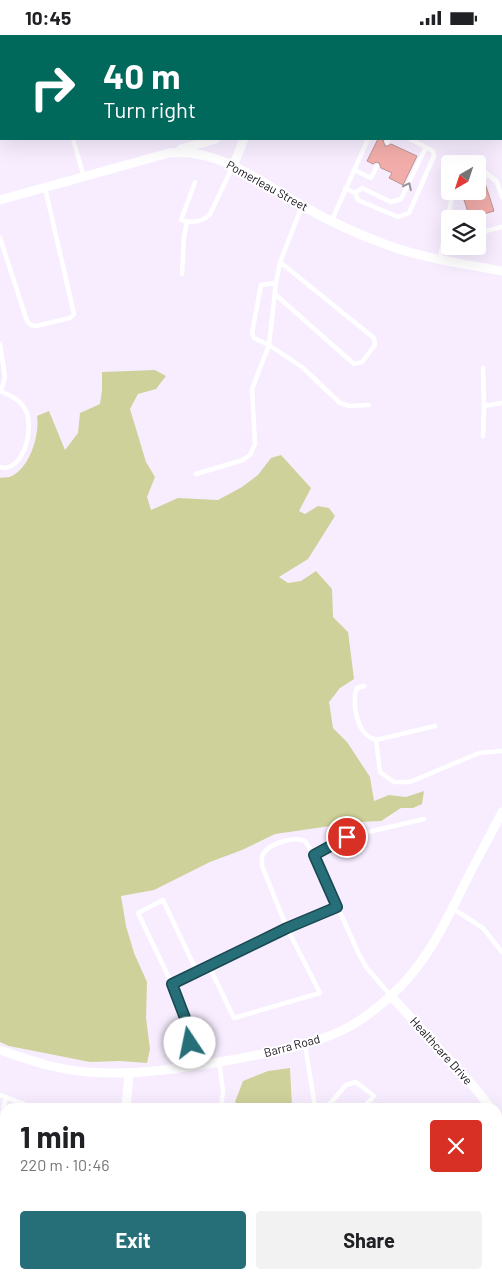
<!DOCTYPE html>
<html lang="en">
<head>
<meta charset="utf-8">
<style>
	body { margin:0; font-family:Barlow,sans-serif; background:#f2f2f2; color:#202124; height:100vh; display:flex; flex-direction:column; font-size:19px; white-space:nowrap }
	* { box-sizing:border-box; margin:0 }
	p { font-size:16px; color:#757577 }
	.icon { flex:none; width:28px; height:28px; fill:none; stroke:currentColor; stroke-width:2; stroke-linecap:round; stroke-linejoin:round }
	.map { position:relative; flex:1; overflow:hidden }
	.drawer { position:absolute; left:0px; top:1068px; width:502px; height:176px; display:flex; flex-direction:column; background:#fff; border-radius:15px 15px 0 0; box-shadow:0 5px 20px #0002 }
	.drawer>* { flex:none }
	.guide { position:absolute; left:0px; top:0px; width:502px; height:105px; box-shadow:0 5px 20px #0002; background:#00695c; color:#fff; overflow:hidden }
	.needle { width:32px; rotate:219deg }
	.controls { position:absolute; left:441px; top:120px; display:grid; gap:10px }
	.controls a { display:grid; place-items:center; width:45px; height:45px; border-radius:5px; background:#fff; box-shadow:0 5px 20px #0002; font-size:25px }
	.pin { position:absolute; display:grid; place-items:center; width:42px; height:42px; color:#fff; margin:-21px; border:2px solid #fff; border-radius:50%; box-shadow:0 1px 5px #0007 }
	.me { position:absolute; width:55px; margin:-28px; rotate:349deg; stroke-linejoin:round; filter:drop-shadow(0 0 4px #0008) }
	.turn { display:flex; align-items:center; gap:18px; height:105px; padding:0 20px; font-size:22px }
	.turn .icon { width:65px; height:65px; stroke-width:2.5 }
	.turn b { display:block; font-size:35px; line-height:42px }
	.round { display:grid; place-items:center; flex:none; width:52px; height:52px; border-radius:5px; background:#f2f2f2 }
	.summary { display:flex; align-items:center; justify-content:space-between; height:85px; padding:0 20px }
	h1 { font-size:30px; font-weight:700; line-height:38px }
	.button { display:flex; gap:10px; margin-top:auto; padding:10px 20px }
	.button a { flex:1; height:58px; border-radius:5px; background:#266f79; color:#fff; font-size:20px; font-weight:700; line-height:58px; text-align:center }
	.button a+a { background:#f2f2f2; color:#202124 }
	.status { display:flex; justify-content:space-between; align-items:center; height:35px; padding:0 25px; background:#fff; direction:ltr }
	.status svg { height:14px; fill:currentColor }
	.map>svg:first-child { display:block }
	.green { fill:#ced199 }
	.building { fill:#f2adaa; stroke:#b99593 }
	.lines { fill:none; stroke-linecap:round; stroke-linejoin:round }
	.path { stroke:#89818f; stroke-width:2; stroke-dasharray:5 2.5; stroke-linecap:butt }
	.lane { stroke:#fff; stroke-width:4.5 }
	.street { stroke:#fff; stroke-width:9 }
	.primary { stroke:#dcc267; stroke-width:14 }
	.oneway { stroke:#98959a }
	.route-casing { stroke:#19484f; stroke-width:12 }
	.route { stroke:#266f79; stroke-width:9 }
	.labels { text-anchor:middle; stroke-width:4; stroke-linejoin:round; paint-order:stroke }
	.street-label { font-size:12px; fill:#1a141e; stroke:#fff }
</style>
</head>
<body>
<div class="status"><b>10:45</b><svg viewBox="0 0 49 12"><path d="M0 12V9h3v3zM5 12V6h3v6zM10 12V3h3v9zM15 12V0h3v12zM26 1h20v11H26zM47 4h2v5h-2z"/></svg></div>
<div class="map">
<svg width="502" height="1243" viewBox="0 0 502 1243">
	<rect width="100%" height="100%" fill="#f7edff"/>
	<path class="green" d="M155,335L166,341L156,354L138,359L130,374L146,427L155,442L147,462L151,475L178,463L218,465L242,452L258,440L271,423L281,420L311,453L299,476L305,479L318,471L329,473L335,481L308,524L279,542L288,548L301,546L316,536L332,554L333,582L348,597L354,644L340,653L329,667L333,693L347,707L370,742L374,766L389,760L406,762L424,756L422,769L413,773H401L381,786L358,787L275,799L242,815L210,827L154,855L121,861L126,891L134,918L147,947L146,983L150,1014L147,1028L120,1026L90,1027L9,1011L0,1007V443C3,442 9,443 12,441C30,432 40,399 37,381L49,376L65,415L78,398L80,378L100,369L102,355V337Z
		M290,1033L292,1072H241L235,1067L243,1046L268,1036Z
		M0,1181H5V1239H154L155,1243H0Z
		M199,1239H398L397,1243H199Z"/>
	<path class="building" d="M378,104L383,105L385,111H388L391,109L417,121L403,150L389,143L392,138L381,133L379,128L376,127L373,129L367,126Z
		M485,148L494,176L470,183L461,156H478V150Z"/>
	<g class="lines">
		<path class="path" d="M19,1243L22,1239"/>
		<path class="lane" d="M56,1V0
			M413,1L414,0
			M501,7L502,6
			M501,37H502
			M73,104L84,142
			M387,107L389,104
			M478,131L497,147L502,162
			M354,135L371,143L377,131
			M478,143L489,140
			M195,147L181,185C192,188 202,188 210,179L233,131
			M345,153L355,158L358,165L398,182L409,178L434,121L433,116L410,104
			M355,158L362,153L391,167L401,164L426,112
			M332,185L368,104
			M478,198L502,192
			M0,203L27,286L31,290L36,291L70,283L74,279L45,153
			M440,223L453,156
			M182,239L184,202L187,187
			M276,248L261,250L252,298L254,303L269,310L302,332L340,368L349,371L369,370
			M276,260L354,329L362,327L375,310L374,303L280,227
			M0,309L5,342L1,356
			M483,333L484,371L502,368
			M0,356C9,360 17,363 23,371C37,388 24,439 0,432
			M483,401L484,371
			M196,439L243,425L250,420L255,409L252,354L269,310L276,248L280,227L302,171
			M364,651L357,653C352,664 356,686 363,696C366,700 371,703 376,705L380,737L394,747H410L479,718L502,716
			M376,705L435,691
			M314,820L347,802L424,784
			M452,873L483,893L502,917
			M209,931L234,983L320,958L287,893L337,872
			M172,949L138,878L163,865L197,937
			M305,1009L315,1072
			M219,1027L223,1056L221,1072
			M193,1031L185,983L172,949L287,893L262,831C262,826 261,823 263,819C270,808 294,801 305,806L314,820L358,917L366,932L391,961
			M0,1060L32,1072
			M327,1072L346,1050L356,1047L374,1061L364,1072
			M0,1089L6,1062
			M0,1115L5,1119
			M0,1155L5,1156
			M176,1243L188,1240"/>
		<path class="street" d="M285,1L286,0
			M181,114L216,104
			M233,131L244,104
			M0,165L169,118C219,113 259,146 301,170C327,185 362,201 390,211C426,224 465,229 502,236
			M391,961L474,1052L490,1072
			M0,1015C28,1025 58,1035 88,1037C136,1041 184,1033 231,1025C268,1018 306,1012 341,996C364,985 384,968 401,951C430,921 447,884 465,848C477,824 490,801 502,777
			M126,1072L129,1039
			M498,1083L502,1088
			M498,1117L502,1115
			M498,1151L502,1153
			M164,1239L165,1243"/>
		<path class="primary" d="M296,0L299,1
			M501,92H502"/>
	</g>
	<defs><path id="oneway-chevron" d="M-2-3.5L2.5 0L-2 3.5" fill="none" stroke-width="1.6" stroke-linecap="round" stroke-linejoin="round" transform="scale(1.25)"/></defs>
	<use class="oneway" href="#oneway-chevron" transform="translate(408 151) rotate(-64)"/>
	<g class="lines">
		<g class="route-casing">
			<path id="route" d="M190,1008L185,983L172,949L287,893L337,872L314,820L347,802"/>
		</g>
		<use href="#route" class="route"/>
	</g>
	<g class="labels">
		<g class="street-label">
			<text transform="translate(267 151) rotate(29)" y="4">Pomerleau Street</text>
			<text transform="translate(292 1011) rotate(-15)" y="4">Barra Road</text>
			<text transform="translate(441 1016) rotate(48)" y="4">Healthcare Drive</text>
		</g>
	</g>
</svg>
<div class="controls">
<a><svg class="needle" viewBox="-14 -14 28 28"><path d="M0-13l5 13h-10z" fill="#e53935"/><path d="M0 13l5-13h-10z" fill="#757577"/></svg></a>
<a><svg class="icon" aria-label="layers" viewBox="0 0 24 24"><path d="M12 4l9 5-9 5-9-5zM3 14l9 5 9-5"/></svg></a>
</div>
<div class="pin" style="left:347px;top:802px;background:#d93025"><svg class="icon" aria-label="arrive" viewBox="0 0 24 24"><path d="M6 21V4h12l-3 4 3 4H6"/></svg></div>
<svg class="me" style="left:190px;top:1008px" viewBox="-20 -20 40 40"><circle r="19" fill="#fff"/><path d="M0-13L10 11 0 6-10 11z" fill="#266f79"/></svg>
<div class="guide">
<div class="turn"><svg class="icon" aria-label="right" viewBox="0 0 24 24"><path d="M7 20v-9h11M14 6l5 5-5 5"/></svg><div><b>40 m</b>Turn right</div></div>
</div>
<section class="drawer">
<div class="summary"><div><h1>1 min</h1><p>220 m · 10:46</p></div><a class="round" style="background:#d93025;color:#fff"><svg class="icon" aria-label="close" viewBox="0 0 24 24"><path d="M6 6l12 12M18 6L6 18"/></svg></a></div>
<div class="button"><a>Exit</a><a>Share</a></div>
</section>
</div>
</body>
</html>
